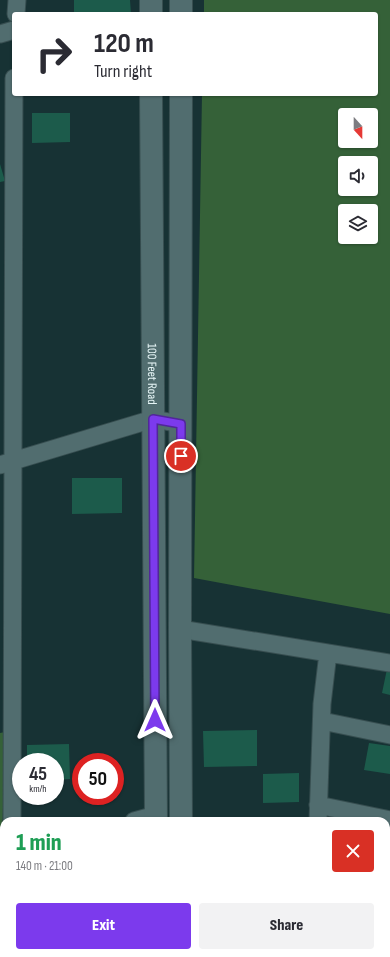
<!DOCTYPE html>
<html lang="en">
<head>
<meta charset="utf-8">
<style>
	body { margin:0; font-family:"Sofia Sans Condensed",sans-serif; background:#f2f2f3; color:#2b2b33; height:100vh; display:flex; flex-direction:column; font-size:15px; white-space:nowrap }
	* { box-sizing:border-box; margin:0 }
	p { font-size:13px; color:#7c7c81 }
	.icon { flex:none; width:22px; height:22px; fill:none; stroke:currentColor; stroke-width:2; stroke-linecap:round; stroke-linejoin:round }
	.map { position:relative; flex:1; overflow:hidden }
	.side { position:absolute; left:0px; top:817px; width:390px; height:140px; display:flex; flex-direction:column; background:#fff; border-radius:12px 12px 0 0; box-shadow:0 1px 3px #0004 }
	.side>* { flex:none }
	.hud { position:absolute; left:12px; top:12px; width:366px; height:84px; border-radius:4px; box-shadow:0 1px 3px #0004; background:#fff; color:#2b2b33; overflow:hidden }
	.needle { width:26px; rotate:159deg }
	.controls { position:absolute; left:338px; top:108px; display:grid; gap:8px }
	.controls a { display:grid; place-items:center; width:40px; height:40px; border-radius:4px; background:#fff; box-shadow:0 1px 3px #0004; font-size:20px }
	.speed { position:absolute; left:12px; top:753px; display:flex; gap:8px; font-size:20px; font-weight:700; text-align:center }
	.speed>* { display:grid; place-content:center; width:52px; height:52px; border-radius:50%; background:#fff; box-shadow:0 1px 3px #0004; line-height:1 }
	.speed small { font-size:10px; font-weight:400 }
	.speed .limit { border:6px solid #d22; background:#fff; color:#111 }
	.pin { position:absolute; display:grid; place-items:center; width:34px; height:34px; color:#fff; margin:-17px; border:2px solid #fff; border-radius:50%; box-shadow:0 1px 4px #0007 }
	.me { position:absolute; width:44px; margin:-22px; rotate:0deg; stroke-linejoin:round; filter:drop-shadow(0 0 3px #0008) }
	.turn { display:flex; align-items:center; gap:14px; height:84px; padding:0 16px; font-size:18px }
	.turn .icon { width:52px; height:52px; stroke-width:2.5 }
	.turn b { display:block; font-size:28px; line-height:34px }
	.round { display:grid; place-items:center; flex:none; width:42px; height:42px; border-radius:4px; background:#f2f2f3 }
	.head { display:flex; align-items:center; justify-content:space-between; height:68px; padding:0 16px }
	h1 { font-size:24px; font-weight:800; line-height:30px; color:#1e9e55 }
	.action { display:flex; gap:8px; margin-top:auto; padding:8px 16px }
	.action a { flex:1; height:46px; border-radius:4px; background:#7c3aed; color:#fff; font-size:16px; font-weight:800; line-height:46px; text-align:center }
	.action a+a { background:#f2f2f3; color:#2b2b33 }
	.map>svg:first-child { display:block }
	.green { fill:#356138; fill-rule:evenodd }
	.building { fill:#1c5b4b }
	.lines { fill:none; stroke-linecap:round; stroke-linejoin:round }
	.minor-casing { stroke:#374e50; stroke-width:19 }
	.secondary-casing { stroke:#374e50; stroke-width:24 }
	.minor { stroke:#516d6f; stroke-width:17 }
	.secondary { stroke:#516d6f; stroke-width:22 }
	.route-casing { stroke:#51269a; stroke-width:10 }
	.route { stroke:#7c3aed; stroke-width:7 }
	.labels { text-anchor:middle; stroke-width:4; stroke-linejoin:round; paint-order:stroke }
	.street-label { font-size:13px; fill:#e6f5f6; stroke:#173234 }
</style>
</head>
<body>
<div class="map">
<svg width="390" height="957" viewBox="0 0 390 957">
	<rect width="100%" height="100%" fill="#173234"/>
	<path class="green" d="M204,0H390V614L194,578L202,94H376V14H204ZM345,115H371V141H345ZM345,163H371V189H345ZM345,211H371V237H345Z
		M5,732L2,846L0,847V733Z
		M4,867V953H129V957H0V868Z"/>
	<path class="building" d="M74,0H130L131,14H74Z
		M32,113H70V142L32,143Z
		M0,164L5,181L0,182Z
		M72,478H122V513L72,514Z
		M387,669H390V695L382,693Z
		M257,730V766L204,767L203,731Z
		M369,743L390,746V774L364,770Z
		M69,744L70,779L55,780V762H27V745Z
		M299,773V802L263,803V774Z"/>
	<g class="lines">
		<g class="minor-casing">
			<path id="minor" d="M16,14L17,0
				M0,34L14,30
				M0,465L153,419L181,424
				M180,629L390,663
				M322,721L390,735
				M318,805L390,820
				M12,821L14,78
				M134,821L156,815
				M318,821L322,704L328,653
				M0,859L4,858
				M386,904L390,905
				M325,953L326,957"/>
		</g>
		<g class="secondary-casing">
			<g id="secondary">
				<path d="M151,0V14"/>
				<path d="M181,14V0"/>
				<path id="s1" d="M151,94L156,821"/>
				<path d="M181,94L180,629L181,821"/>
				<path d="M155,957V953"/>
				<path d="M180,957V953"/>
			</g>
		</g>
		<use href="#minor" class="minor"/>
		<use href="#secondary" class="secondary"/>
	</g>
	<g class="lines">
		<g class="route-casing">
			<path id="route" d="M155,720L153,419L181,424V456"/>
		</g>
		<use href="#route" class="route"/>
	</g>
	<g class="labels">
		<g class="street-label">
			<text dy="5" stroke="none"><textPath href="#s1" startOffset="280">100 Feet Road</textPath></text>
		</g>
	</g>
</svg>
<div class="controls">
<a><svg class="needle" viewBox="-14 -14 28 28"><path d="M0-13l5 13h-10z" fill="#e53935"/><path d="M0 13l5-13h-10z" fill="#7c7c81"/></svg></a>
<a><svg class="icon" aria-label="sound" viewBox="0 0 24 24"><path d="M4 9h4l5-4v14l-5-4H4zM17 9q2 3 0 6"/></svg></a>
<a><svg class="icon" aria-label="layers" viewBox="0 0 24 24"><path d="M12 4l9 5-9 5-9-5zM3 14l9 5 9-5"/></svg></a>
</div>
<div class="speed"><div>45<small>km/h</small></div><div class="limit">50</div></div>
<div class="pin" style="left:181px;top:456px;background:#d93025"><svg class="icon" aria-label="arrive" viewBox="0 0 24 24"><path d="M6 21V4h12l-3 4 3 4H6"/></svg></div>
<svg class="me" style="left:155px;top:720px" viewBox="-20 -20 40 40"><path d="M0-17L14 15 0 8-14 15z" fill="#7c3aed" stroke="#fff" stroke-width="4"/></svg>
<div class="hud">
<div class="turn"><svg class="icon" aria-label="right" viewBox="0 0 24 24"><path d="M7 20v-9h11M14 6l5 5-5 5"/></svg><div><b>120 m</b>Turn right</div></div>
</div>
<section class="side">
<div class="head"><div><h1>1 min</h1><p>140 m · 21:00</p></div><a class="round" style="background:#d93025;color:#fff"><svg class="icon" aria-label="close" viewBox="0 0 24 24"><path d="M6 6l12 12M18 6L6 18"/></svg></a></div>
<div class="action"><a>Exit</a><a>Share</a></div>
</section>
</div>
</body>
</html>
